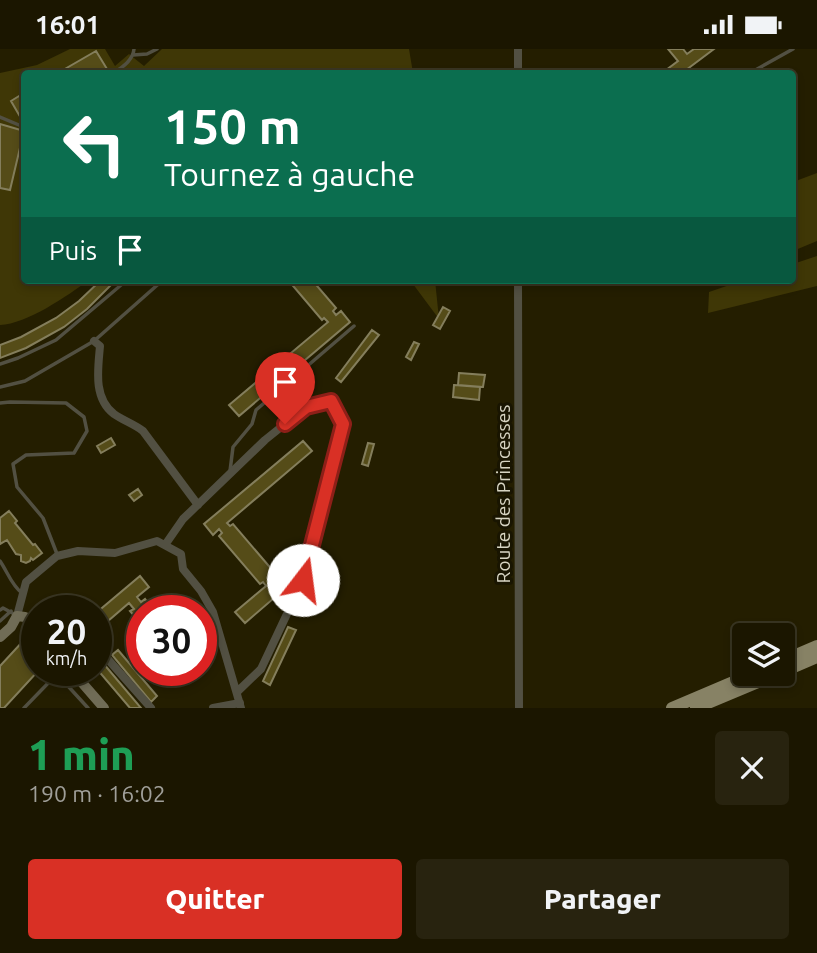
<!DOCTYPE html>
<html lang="fr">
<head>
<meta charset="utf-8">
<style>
	body { margin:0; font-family:Ubuntu,sans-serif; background:#28230f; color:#f1f3f6; height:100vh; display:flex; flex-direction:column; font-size:26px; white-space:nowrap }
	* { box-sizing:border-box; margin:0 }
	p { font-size:23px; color:#a09f99 }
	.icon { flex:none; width:38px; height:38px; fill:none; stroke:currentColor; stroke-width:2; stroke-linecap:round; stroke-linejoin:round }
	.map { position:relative; height:659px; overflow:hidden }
	.side { display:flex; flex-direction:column; background:#1b1600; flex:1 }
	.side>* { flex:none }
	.top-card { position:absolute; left:21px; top:21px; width:775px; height:214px; border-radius:7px; box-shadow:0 4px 10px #0003,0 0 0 2px #393522; background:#0b6e4f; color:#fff; overflow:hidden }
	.buttons { position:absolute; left:732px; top:574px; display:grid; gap:14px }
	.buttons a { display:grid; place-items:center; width:63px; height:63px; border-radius:7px; background:#1b1600; box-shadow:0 4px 10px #0003,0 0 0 2px #393522; font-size:35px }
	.speed { position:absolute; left:21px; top:546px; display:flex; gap:14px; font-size:35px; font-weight:700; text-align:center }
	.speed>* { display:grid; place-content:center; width:91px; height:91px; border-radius:50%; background:#1b1600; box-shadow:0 4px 10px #0003,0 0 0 2px #393522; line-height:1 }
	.speed small { font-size:18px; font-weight:400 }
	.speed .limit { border:10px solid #d22; background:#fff; color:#111 }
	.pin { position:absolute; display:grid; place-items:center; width:60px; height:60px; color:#fff; margin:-72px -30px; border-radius:50% 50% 50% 0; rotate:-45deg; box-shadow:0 0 7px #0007 }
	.pin .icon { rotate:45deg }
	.me { position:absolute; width:77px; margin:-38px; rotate:15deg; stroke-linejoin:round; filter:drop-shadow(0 0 5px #0008) }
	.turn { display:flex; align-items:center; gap:24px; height:147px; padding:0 28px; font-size:32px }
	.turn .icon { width:91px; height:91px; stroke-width:2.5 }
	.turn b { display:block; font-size:49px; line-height:60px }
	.then { display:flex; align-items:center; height:66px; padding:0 28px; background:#0003; gap:14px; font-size:26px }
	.round { display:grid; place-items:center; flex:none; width:74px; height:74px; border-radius:7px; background:#28230f }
	.headline { display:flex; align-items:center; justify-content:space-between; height:119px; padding:0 28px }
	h1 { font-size:42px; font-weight:800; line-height:52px; color:#1e9e55 }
	.button { display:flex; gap:14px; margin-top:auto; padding:14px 28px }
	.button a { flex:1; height:80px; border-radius:7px; background:#d93025; color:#fff; font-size:28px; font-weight:800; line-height:80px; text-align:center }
	.button a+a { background:#28230f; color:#f1f3f6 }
	.status { display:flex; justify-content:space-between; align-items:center; height:49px; padding:0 35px; background:#1b1600; direction:ltr }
	.status svg { height:19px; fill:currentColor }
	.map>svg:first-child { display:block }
	.green { fill:#3f3706 }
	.building { fill:#554c18; stroke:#847e5c; stroke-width:2 }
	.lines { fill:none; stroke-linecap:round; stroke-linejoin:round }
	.lane { stroke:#525042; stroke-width:3.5 }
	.street { stroke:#525042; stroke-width:8 }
	.secondary { stroke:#706c56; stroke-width:10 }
	.primary { stroke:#878265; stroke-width:12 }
	.route-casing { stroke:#8d1f18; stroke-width:18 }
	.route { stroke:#d93025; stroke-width:12 }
	.labels { text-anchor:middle; stroke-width:6; stroke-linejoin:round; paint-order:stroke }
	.street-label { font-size:19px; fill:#d7d4c2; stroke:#191501 }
</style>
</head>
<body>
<div class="status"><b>16:01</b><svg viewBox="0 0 49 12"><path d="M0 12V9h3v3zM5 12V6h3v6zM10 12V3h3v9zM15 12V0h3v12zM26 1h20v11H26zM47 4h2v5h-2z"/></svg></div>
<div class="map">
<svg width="817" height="659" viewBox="0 0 817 659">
	<rect width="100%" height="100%" fill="#241e00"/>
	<path class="green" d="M70,0H105L115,17L129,5L144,17L162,0H409L413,24H24V231H89C67,247 27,275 0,276V24L37,16Z
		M817,124V192L793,202V133Z
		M817,207V237L708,264L709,243L744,231H793V215Z
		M410,231H435L439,270Z"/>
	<path class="building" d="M668,0H683L687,5L694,0H714L682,24H662L678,12Z
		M96,2L107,20L98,24H58Z
		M24,44V70L22,71L11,52Z
		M0,75L24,82L10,141L0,139Z
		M101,231H116L87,260L64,278L26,299L0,309V296L21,288L56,269L79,252Z
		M288,231H312L336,259L333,262L336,266L341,262L350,273L239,367L229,356L328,273L324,269L322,271Z
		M443,258L450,262L440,280L433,276Z
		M372,281L379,286L341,333L336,329Z
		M414,293L419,295L411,311L406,308Z
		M459,324L485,326L483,338L458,336Z
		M454,336L480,338L479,351L453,348Z
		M111,389L115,396L101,404L97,397Z
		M303,392L312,402L227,474L230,477L233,475L274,523L270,527L274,531L279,526L288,537L245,574L235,563L266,537L263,533L260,535L219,487L222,484L219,480L213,486L204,475Z
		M368,394L374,395L368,417L362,415Z
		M138,440L142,446L134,452L129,446Z
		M9,462L17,472L15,474L33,496L35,495L42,504L33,511L31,509L30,512L26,514L21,512V506L16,505L7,491L0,495V469Z
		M140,527L149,538L137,548L141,553L145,550L154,562H142V576L130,562L134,560L129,554L101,578L96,572V564Z
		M288,578L296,581L270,636L263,632Z
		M25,590L37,601V621H39L4,659H0V617Z
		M118,601L157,647L151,653L112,606Z
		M103,614L141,659H130L96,619Z"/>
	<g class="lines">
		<path class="lane" d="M133,6L147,5L157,0
			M113,24C122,19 133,11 134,0
			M750,24L793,0
			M0,68L19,76L24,77
			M0,315L18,309L56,291L127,231
			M0,338L25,332L94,292L163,231
			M0,354L10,353L66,354L84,368L87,382L74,404L26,406L13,415L17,438L43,469L57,505
			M230,422L233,398L252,375L256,361L354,277
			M0,512C7,522 12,537 22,544
			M0,561L3,559L16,566
			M0,572L11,562
			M24,659L57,625L88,659"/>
		<path class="street" d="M518,0V24
			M518,231L519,659
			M94,292L100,297C98,320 93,349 114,365C124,372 134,375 143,382L198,456
			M165,496L183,470L265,391L306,358L331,352L343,375L303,531L261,620L237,643
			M17,567L26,533L57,507L78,502L115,504L157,492L181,505L183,520L201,542L213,563L241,659
			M105,607L151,659
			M213,659L240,654"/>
		<path class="secondary" d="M17,567L25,568L37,582
			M0,588L11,578L17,567
			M71,621L104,659"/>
		<path class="primary" d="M782,612L817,597
			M782,623L817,608
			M672,659L752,625
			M696,659L777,625"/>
	</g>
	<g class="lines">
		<g class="route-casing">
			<path id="route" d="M285,375L306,358L331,352L343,375L303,531"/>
		</g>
		<use href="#route" class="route"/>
	</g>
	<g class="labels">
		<g class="street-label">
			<text transform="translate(503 445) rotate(-90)" y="7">Route des Princesses</text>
		</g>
	</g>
</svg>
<div class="buttons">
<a><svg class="icon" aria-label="layers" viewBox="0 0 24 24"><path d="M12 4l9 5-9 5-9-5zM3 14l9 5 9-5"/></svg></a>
</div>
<div class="speed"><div>20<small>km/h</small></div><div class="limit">30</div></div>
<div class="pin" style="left:285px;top:375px;background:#d93025"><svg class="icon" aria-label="arrive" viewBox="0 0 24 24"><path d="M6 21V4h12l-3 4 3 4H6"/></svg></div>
<svg class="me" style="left:303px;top:531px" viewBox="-20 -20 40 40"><circle r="19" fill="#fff"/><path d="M0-13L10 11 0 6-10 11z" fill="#d93025"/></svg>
<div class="top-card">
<div class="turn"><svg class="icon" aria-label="left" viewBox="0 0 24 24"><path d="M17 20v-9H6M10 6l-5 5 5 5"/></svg><div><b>150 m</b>Tournez à gauche</div></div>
<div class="then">Puis<svg class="icon" aria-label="arrive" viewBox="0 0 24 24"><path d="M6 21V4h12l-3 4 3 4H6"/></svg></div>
</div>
</div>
<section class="side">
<div class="headline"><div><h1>1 min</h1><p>190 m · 16:02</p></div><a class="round"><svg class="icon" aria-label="close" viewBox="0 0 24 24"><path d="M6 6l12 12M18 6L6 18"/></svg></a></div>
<div class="button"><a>Quitter</a><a>Partager</a></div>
</section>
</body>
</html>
